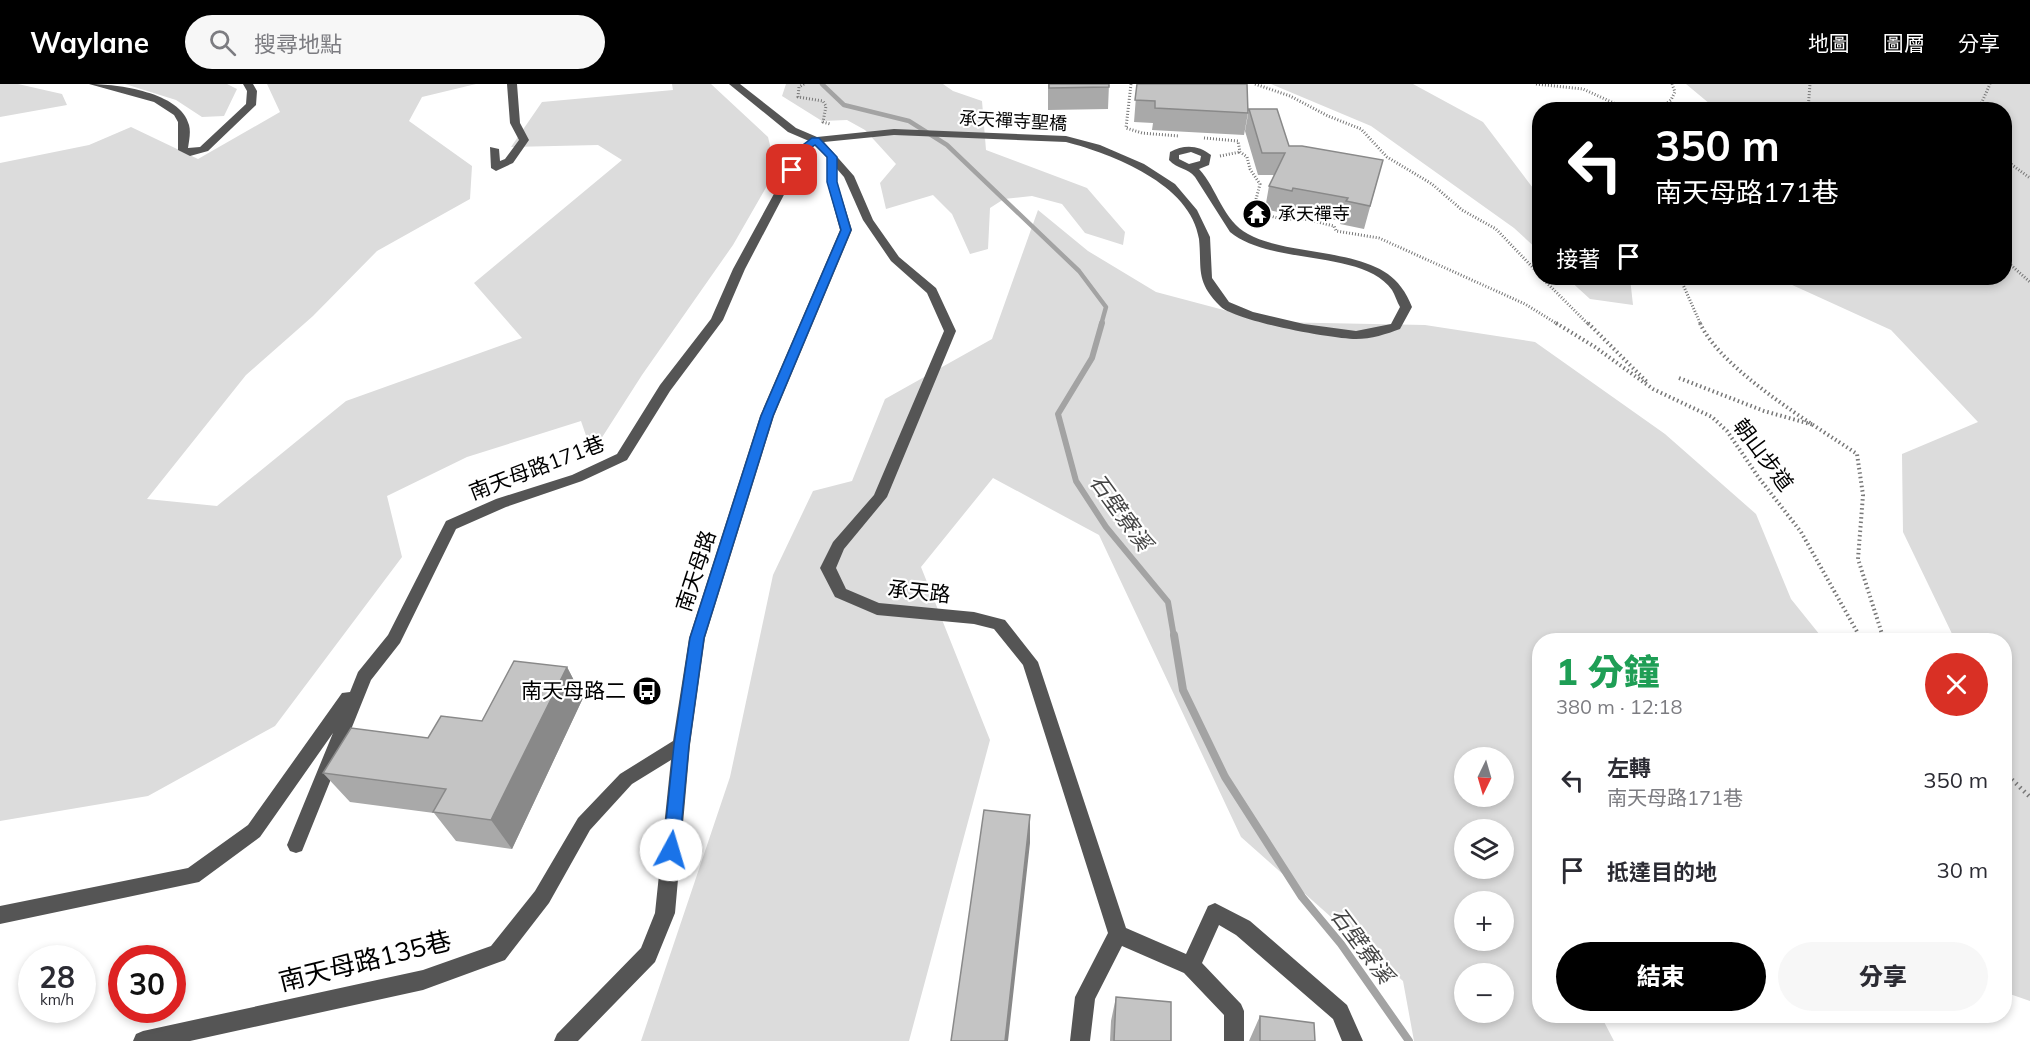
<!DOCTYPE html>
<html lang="zh-TW">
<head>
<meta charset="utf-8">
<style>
	body { margin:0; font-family:Mulish,"Noto Sans TC",sans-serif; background:#f7f7f7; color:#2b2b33; height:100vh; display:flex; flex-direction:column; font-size:22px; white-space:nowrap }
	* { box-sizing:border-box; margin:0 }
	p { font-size:20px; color:#7c7c81 }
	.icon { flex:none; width:33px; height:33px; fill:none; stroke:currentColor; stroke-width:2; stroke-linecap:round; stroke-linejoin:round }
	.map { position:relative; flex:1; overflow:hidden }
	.side { position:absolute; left:1532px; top:549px; width:480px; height:390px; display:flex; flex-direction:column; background:#fff; border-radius:24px; box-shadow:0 3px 9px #0003 }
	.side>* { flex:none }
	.guide { position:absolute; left:1532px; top:18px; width:480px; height:183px; border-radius:24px; box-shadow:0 3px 9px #0003; background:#000; color:#fff; overflow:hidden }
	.needle { width:39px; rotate:185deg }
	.fabs { position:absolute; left:1454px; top:663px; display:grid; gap:12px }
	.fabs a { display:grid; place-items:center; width:60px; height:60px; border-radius:50%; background:#fff; box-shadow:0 3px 9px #0003; font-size:30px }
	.speed { position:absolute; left:18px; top:861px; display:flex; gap:12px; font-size:30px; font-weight:700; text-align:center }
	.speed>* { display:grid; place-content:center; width:78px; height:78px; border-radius:50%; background:#fff; box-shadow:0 3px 9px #0003; line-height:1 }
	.speed small { font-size:15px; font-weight:400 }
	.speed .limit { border:9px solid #d22; background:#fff; color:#111 }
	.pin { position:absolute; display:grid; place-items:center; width:51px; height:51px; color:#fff; margin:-26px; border-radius:12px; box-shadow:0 3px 9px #0006 }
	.me { position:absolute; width:66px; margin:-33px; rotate:6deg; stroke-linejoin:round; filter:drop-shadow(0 0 4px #0008) }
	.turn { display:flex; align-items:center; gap:21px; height:126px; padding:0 24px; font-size:27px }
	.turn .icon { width:78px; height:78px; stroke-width:2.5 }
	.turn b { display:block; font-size:42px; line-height:51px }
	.then { display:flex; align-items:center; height:57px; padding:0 24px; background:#0003; gap:12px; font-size:22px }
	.round { display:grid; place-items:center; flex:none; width:63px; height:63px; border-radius:32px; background:#f7f7f7 }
	.head { display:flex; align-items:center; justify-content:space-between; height:102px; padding:0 24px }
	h1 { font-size:36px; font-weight:800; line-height:45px; color:#1e9e55 }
	.cta { display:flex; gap:12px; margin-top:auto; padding:12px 24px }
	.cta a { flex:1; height:69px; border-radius:36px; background:#000; color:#fff; font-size:24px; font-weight:800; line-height:69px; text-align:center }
	.cta a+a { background:#f7f7f7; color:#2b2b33 }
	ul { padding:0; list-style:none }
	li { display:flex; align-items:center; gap:18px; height:90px; padding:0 24px }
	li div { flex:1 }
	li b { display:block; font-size:22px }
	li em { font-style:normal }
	header { display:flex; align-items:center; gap:36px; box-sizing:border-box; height:84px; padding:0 30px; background:#000; color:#fff }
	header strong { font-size:28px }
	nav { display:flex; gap:33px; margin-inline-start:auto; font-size:21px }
	.search { width:420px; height:54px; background:#f7f7f7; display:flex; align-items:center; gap:15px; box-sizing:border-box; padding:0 21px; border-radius:33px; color:#7c7c81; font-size:22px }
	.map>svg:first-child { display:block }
	.green { fill:#dcdcdc; fill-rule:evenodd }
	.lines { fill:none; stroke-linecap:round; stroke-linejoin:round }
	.stream-far2 { stroke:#a3a3a3; stroke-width:4.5 }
	.stream-far1 { stroke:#a3a3a3; stroke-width:6 }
	.stream { stroke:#a3a3a3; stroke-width:8 }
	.path-far2 { stroke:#777; stroke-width:3; stroke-dasharray:1 2; stroke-linecap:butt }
	.path-far1 { stroke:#777; stroke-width:4; stroke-dasharray:1.5 3; stroke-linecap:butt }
	.path { stroke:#777; stroke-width:4.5; stroke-dasharray:1.5 4; stroke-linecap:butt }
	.minor { fill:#555; fill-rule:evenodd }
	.wall { fill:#a9a9a9 }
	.shaded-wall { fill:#898989 }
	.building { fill:#c4c4c4; stroke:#898989; stroke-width:1.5 }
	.route { fill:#1a73e8; stroke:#114b97; stroke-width:1.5 }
	.labels { text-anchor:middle; stroke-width:4.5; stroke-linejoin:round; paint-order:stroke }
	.far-street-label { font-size:18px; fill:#000; stroke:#fff }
	.far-poi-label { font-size:18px; fill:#000; stroke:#fff; text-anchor:start }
	.street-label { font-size:21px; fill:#000; stroke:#fff }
	.poi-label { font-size:21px; fill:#000; stroke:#fff; text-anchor:end }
	.water-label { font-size:22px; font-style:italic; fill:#444; stroke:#fff }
	.near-street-label { font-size:26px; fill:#000; stroke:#fff }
</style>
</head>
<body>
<header>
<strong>Waylane</strong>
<div class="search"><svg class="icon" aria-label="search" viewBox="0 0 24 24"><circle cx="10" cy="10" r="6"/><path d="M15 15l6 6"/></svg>搜尋地點</div>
<nav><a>地圖</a><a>圖層</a><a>分享</a></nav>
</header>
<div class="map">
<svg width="2030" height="957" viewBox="0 0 2030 957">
	<rect width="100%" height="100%" fill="#fff"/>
	<path class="green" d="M0,0H18L62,10L67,21L0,33Z
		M125,0H227L237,5L224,32L202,33L176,16Z
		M267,0H476L422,13L409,37L472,82L470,115L377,167L313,232L246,291L147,415L217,422L346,317L522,254L474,199L622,76L598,61L511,63L542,18L673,6L672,0H711L768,53L776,86L733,161L642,291L592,369L581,337L467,373L387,412L402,473L275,642L148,712L0,737V79L89,61L131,43L198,75L280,28Z
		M786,0H943L953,7L982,17L986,66L1087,104L1125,148L1123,161L1085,149L1062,120L1032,112L1004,115L990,124L988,165L970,170L952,130L933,111L886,125L880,99L896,80L865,46L847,36L822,37L782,12Z
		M1271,0H1413L1483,38L1539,112V167L1514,144L1371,42Z
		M1686,0H2030V917L2004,908V556H1955L1903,448L1902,370L1978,338L1891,246L1777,194H2004V26L1707,25L1710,20Z
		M1038,126L1088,167L1156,208L1269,238L1425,241L1535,258L1665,350L1756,430L1791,515L1824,556H1539V932H1601L1614,957H1414L1403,897L1241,753L1099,451L993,394L921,483L990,656L909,957H641L730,693L773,491L813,407L852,397L885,315L992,255ZM1464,674H1503V712H1464ZM1464,746H1503V784H1464ZM1464,818H1503V856H1464ZM1464,890H1503V928H1464Z
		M1567,194H1630L1633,221L1590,215Z"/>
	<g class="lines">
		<path class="stream-far2" d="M822,0L844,21L909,37L947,61L1079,187L1106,223L1101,241"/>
		<path class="stream-far1" d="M1102,239L1092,274L1058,330L1076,397L1106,443L1168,518L1174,553"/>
		<path class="stream" d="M1174,551L1183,606L1225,693L1302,813L1341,860L1409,957"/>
		<path class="path-far2" d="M804,0L799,3L798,13L823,17L826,22L823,38L830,40
			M1131,0L1126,44L1142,49L1179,52
			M1255,0L1290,12L1328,32L1361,45L1387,73L1432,100L1462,126L1496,145L1539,190
			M1536,0L1583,5L1629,26
			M1658,26L1671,16L1675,8L1672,0
			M1808,26L1810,0
			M1975,26L1982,18L1990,0
			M1204,54L1238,57L1240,68L1247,73L1250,85L1260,100L1254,123C1274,135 1277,135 1300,135C1311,135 1324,140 1334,142L1336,147L1379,154L1525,220L1559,241
			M1220,72L1240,68
			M2004,75L2030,94
			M2004,175L2030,198
			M1542,194L1589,241
			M1680,194L1701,241"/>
		<path class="path-far1" d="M1556,239L1595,263L1653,305L1712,333L1727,347L1759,394L1801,448L1860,553
			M1588,239L1647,298
			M1700,239C1721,286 1813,340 1857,370L1863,411L1858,475L1883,553
			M1679,294L1764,327L1814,341"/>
		<path class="path" d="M1859,551L1862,556
			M1882,551L1884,556
			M2004,688L2030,713"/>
		<path class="minor" d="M89,0C117,0 181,8 189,41C191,48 189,57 188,64L200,63L246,20L247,7L243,0H253L257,7L256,21L208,67L190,72L178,66V38L174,31L154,18Z
			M507,0H517L520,39L529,56L513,79L496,87L491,84L490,63L499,65L500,77L505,75L519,56L510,39Z
			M729,0H740L796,44L817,53L894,45L1066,52L1100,61L1144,80L1175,100L1197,126L1210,153L1212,194L1229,218L1253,228L1304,240L1356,247L1391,240L1400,223C1397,218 1395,211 1392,206C1363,165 1271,182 1230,148L1195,93C1188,84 1177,85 1169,76L1170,68C1184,60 1199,61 1211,71L1209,81L1199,85C1217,104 1223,137 1248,150C1289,173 1373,163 1401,203C1406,209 1409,216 1412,223L1400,245C1387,250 1371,255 1356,255C1333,255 1234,237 1220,222C1195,197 1202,185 1199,155C1191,100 1112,70 1066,58L894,51L824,58L854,92L873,136L899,173L936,204L956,247L887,413L844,465L836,484L846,505L879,519L974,528L1005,536L1038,578L1126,844L1186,870L1208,822L1215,819L1250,837L1347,921L1363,957H1342L1333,935L1236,851L1219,841L1202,879L1241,920L1244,927V957H1224V931L1184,889L1122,862L1095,915L1090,957H1070L1075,913L1108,849L1023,581L994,545L974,540L877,531L835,513L820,484L833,458L874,411L944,247L927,209L891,177L863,136L844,93L837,85V98L852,146L774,332L705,554L690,661L675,829L655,878L578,957H554L557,950L641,864L655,829L671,676L632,700L590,746L549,819L505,876L423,906L190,957H133L136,950L143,947L423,886L491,862L535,807L578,734L620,690L673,657L689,554L760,332L840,146L827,98V74L815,61L803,70L797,86L745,185L723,236L670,307L627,376L582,397L506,423L456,445L400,559L371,596L302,767L296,769L290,767L287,761L333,649L260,753L199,798L0,840V822L188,784L248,741L342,609L350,608L358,588L388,551L446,437L496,415L572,391L617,370L660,301L711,235L733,185L787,86L794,67L809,57L788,48ZM1191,68L1201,72L1200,77L1189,80L1179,75V71Z"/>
	</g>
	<path class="wall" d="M1048,0H1109L1108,25L1048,26Z
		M1137,0L1248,29L1244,51L1152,46L1153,39L1134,38Z
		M1249,25L1289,62L1383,76L1364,145L1340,140L1341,137L1288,127L1287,130L1265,125L1269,102L1274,91H1258L1245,47Z
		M567,583L583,614L512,765L456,757L434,729L350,718L323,689L482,637Z
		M1116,913L1171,957H1110L1111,937Z
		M1260,932L1315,957H1249Z"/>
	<path class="shaded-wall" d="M567,583L583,614L512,765L491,736Z
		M1030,731V759L1008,957H1005Z"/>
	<path class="building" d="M1049,0H1109V3L1049,4Z
		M1137,0H1247L1248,29L1155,24V17L1135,16Z
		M1249,25H1277L1289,62H1302L1383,76L1370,122L1346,117L1348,114L1293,104L1292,107L1269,102L1285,69H1262Z
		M514,577L567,583L491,736L433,728L446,705L323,689L351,644L428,654L441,632L482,637Z
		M984,726L1030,731L1005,957H951Z
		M1116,913L1171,918V957H1114Z
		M1260,932L1314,939L1315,957H1260Z"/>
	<path class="route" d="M812,54H819L837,73V98L851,146L773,332L704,554L689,661L679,766L677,771L671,773L665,771L663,766L674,661L690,554L761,332L841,146L827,98V73L815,61L802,70L795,88L787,86L795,67Z"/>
	<defs>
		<g id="temple-disc" transform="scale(1.5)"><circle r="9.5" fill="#000" stroke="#fff"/><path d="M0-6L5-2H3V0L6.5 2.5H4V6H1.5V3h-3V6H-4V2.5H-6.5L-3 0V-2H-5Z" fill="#fff"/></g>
		<g id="bus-disc" transform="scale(1.5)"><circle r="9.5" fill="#000" stroke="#fff"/><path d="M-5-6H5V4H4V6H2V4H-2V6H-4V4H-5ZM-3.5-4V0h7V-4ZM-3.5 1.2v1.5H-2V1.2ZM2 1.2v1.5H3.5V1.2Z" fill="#fff"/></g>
	</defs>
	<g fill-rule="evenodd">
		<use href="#temple-disc" x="1257" y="130"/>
		<use href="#bus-disc" x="647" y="607"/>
	</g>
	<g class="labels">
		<g class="far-street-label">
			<text transform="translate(1013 37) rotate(3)" y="6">承天禪寺聖橋</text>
		</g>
		<g class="far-poi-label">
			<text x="1278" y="136">承天禪寺</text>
		</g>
		<g class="street-label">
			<text transform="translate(1763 371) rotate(53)" y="7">朝山步道</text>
			<text transform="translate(537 384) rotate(-21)" y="7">南天母路171巷</text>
			<text transform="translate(696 487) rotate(-72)" y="7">南天母路</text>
			<text transform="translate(919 508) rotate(6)" y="7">承天路</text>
		</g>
		<g class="poi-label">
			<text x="626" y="614">南天母路二</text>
		</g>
		<g class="water-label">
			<text transform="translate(1121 428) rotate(54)" y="8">石壁寮溪</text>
			<text transform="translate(1362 861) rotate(53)" y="8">石壁寮溪</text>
		</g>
		<g class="near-street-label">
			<text transform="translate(365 877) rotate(-14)" y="9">南天母路135巷</text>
		</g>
	</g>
</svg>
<div class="fabs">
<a><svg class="needle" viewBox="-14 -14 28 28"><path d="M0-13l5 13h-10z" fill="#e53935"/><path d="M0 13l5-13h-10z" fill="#7c7c81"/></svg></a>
<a><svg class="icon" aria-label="layers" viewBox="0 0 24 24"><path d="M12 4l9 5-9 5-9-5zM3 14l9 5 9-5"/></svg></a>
<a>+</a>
<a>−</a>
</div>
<div class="speed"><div>28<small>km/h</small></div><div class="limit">30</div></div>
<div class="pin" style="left:792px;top:86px;background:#d93025"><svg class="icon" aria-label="arrive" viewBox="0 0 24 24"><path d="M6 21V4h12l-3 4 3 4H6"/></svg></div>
<svg class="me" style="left:671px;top:766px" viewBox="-20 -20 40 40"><circle r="19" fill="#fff"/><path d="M0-13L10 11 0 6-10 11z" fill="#1a73e8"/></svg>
<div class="guide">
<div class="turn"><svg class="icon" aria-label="left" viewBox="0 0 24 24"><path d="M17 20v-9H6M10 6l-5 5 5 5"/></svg><div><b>350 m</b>南天母路171巷</div></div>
<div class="then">接著<svg class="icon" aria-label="arrive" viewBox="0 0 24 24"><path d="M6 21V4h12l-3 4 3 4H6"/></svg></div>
</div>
<section class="side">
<div class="head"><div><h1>1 分鐘</h1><p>380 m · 12:18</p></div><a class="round" style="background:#d93025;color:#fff"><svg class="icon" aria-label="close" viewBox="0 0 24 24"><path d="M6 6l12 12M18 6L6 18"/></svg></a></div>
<ul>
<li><svg class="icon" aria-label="left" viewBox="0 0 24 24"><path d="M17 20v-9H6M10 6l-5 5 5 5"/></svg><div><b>左轉</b><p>南天母路171巷</p></div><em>350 m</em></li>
<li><svg class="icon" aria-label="arrive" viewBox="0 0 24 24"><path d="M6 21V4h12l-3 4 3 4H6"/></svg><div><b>抵達目的地</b></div><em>30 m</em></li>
</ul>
<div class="cta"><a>結束</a><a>分享</a></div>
</section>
</div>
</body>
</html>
